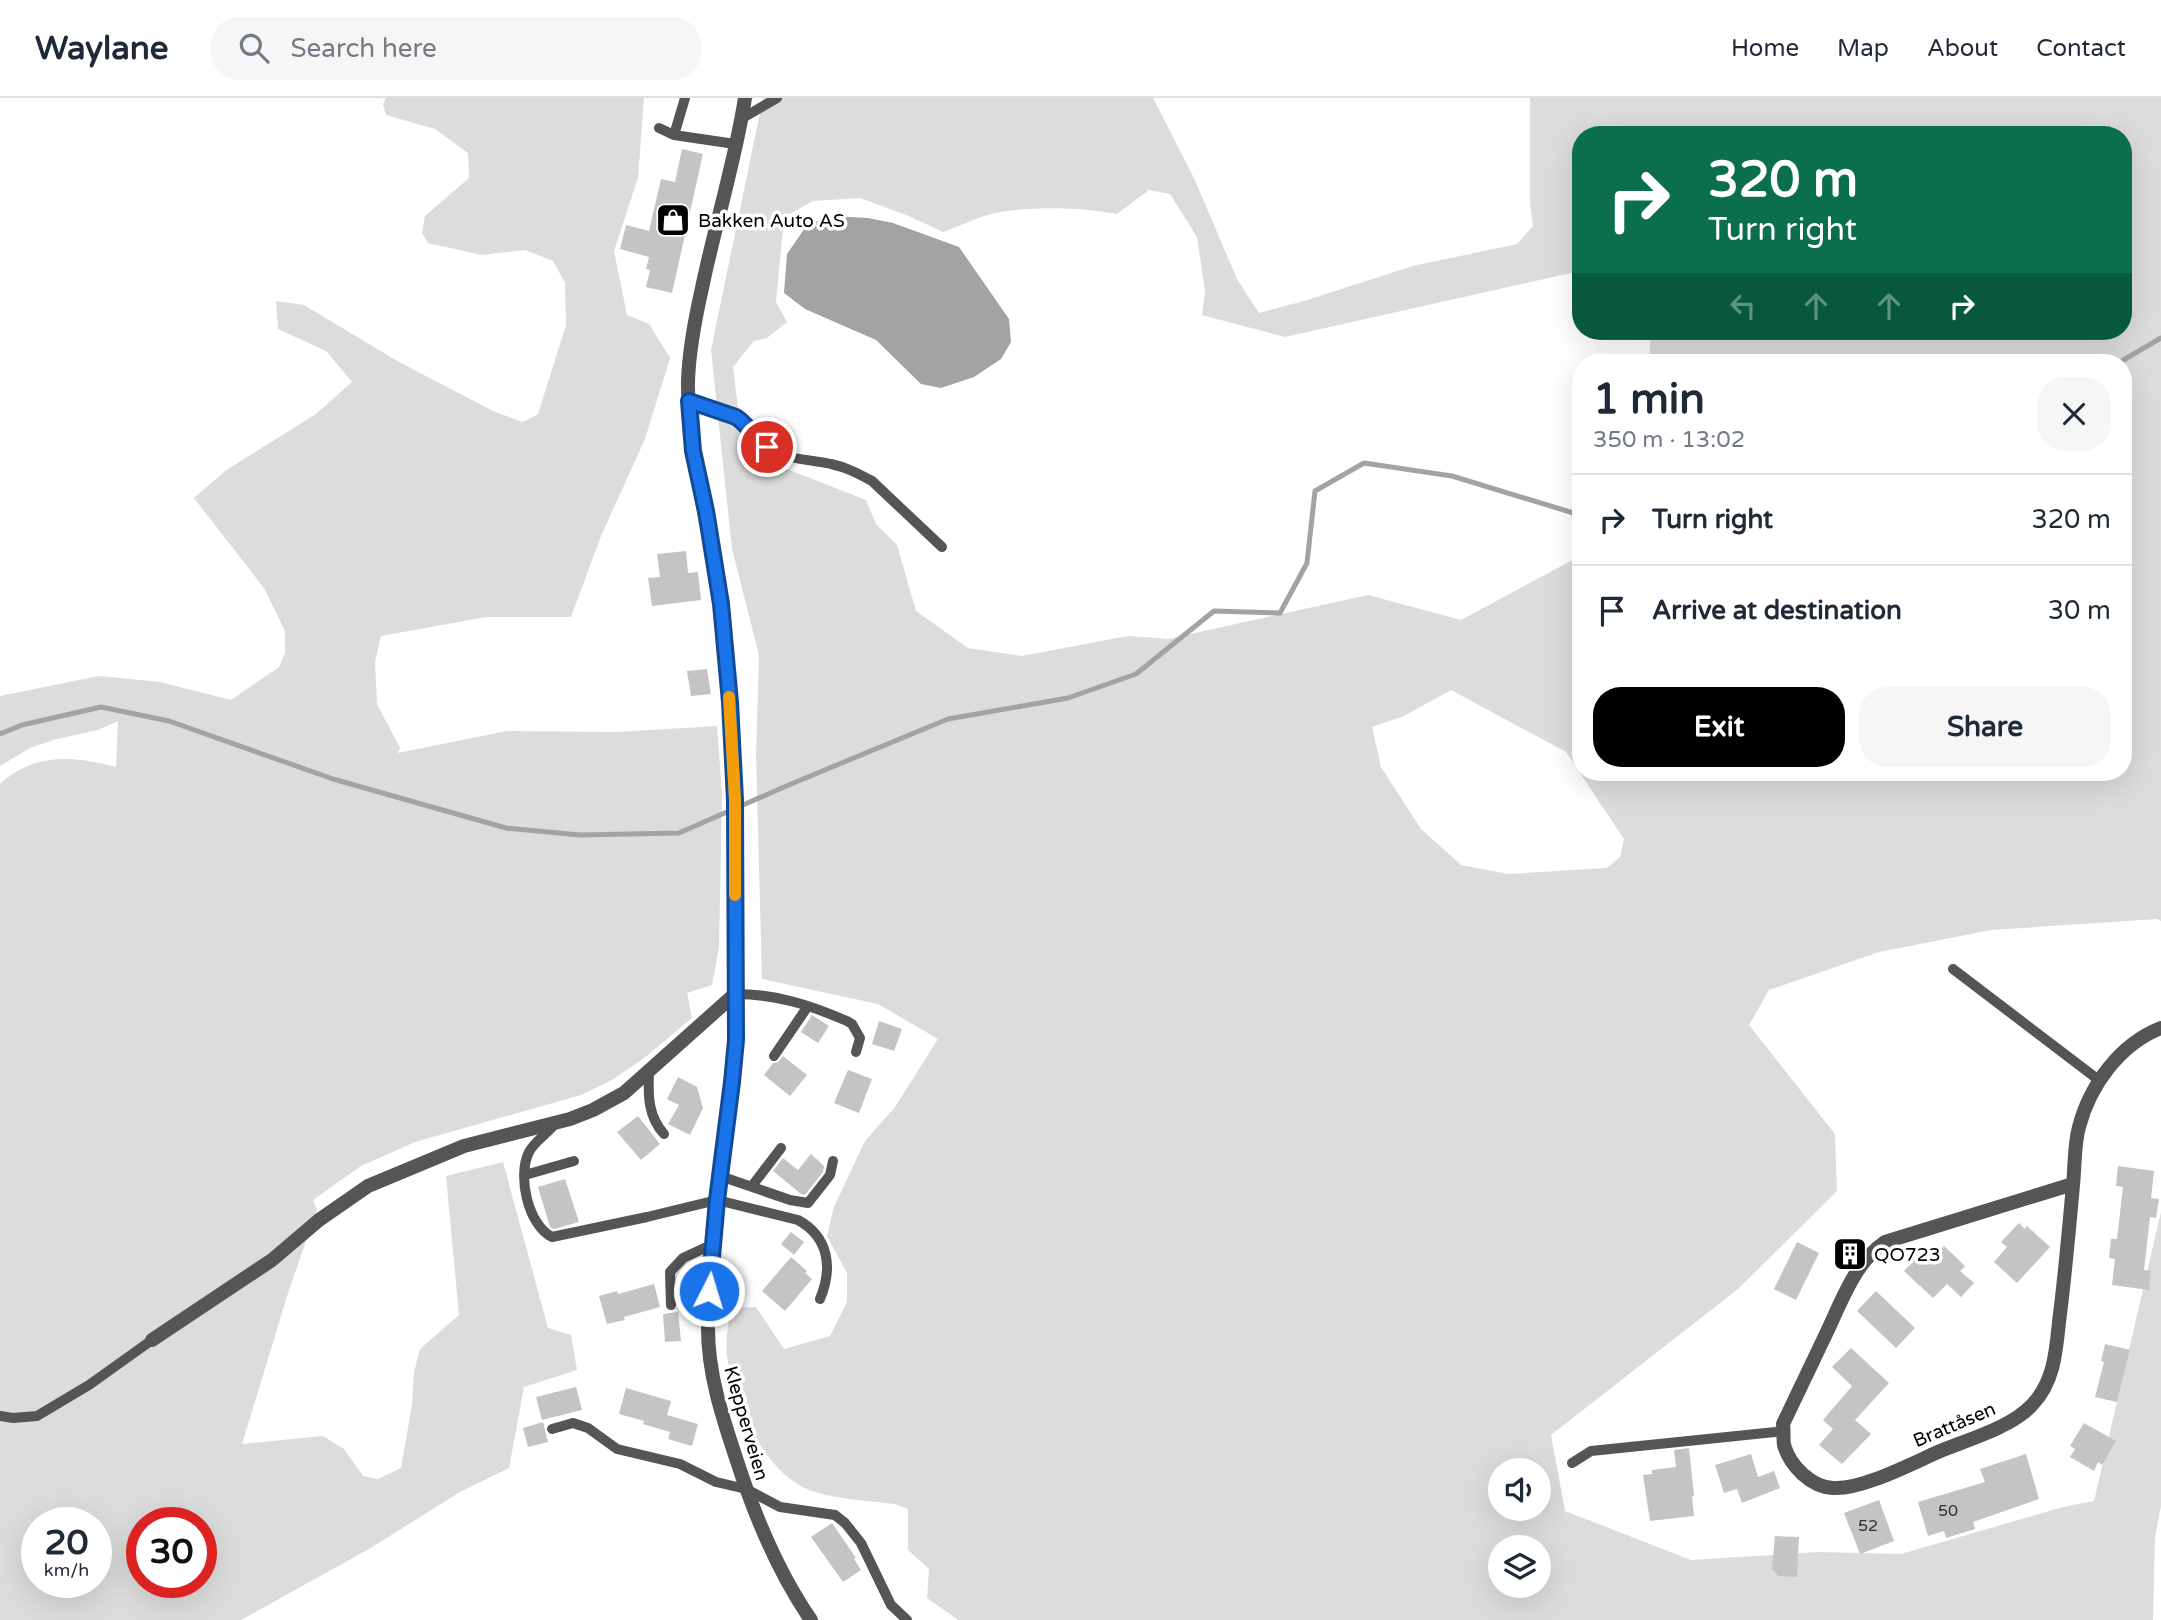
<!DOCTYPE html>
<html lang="en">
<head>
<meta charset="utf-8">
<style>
	body { margin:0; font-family:"Varela Round",sans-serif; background:#f6f6f7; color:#1f2937; height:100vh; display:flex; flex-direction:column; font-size:26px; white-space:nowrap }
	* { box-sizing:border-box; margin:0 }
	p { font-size:23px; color:#747a83 }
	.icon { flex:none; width:38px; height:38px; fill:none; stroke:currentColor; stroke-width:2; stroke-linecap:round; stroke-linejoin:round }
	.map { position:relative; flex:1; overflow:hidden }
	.side { position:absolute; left:1572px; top:256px; width:560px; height:427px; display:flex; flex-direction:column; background:#fff; border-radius:28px; box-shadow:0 7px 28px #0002 }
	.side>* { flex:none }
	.hud { position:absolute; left:1572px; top:28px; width:560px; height:214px; border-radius:28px; box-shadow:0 7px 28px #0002; background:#0b6e4f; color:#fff; overflow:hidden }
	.buttons { position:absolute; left:1488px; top:1360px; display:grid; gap:14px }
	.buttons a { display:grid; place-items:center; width:63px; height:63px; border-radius:50%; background:#fff; box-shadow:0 7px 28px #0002; font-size:35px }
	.speed { position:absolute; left:21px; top:1409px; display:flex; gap:14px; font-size:35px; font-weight:700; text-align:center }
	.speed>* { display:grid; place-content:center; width:91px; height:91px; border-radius:50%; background:#fff; box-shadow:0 7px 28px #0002; line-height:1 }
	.speed small { font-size:18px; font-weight:400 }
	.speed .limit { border:10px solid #d22; background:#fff; color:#111 }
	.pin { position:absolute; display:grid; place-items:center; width:60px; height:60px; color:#fff; margin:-30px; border:4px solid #fff; border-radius:50%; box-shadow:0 2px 7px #0007 }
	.me { position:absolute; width:77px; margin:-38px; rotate:5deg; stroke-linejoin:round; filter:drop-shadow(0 0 5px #0008) }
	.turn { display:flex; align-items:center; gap:24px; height:147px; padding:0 21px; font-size:32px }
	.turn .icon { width:91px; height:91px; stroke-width:2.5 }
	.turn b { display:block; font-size:49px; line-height:60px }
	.lanes { display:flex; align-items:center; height:66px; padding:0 21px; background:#0003; justify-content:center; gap:35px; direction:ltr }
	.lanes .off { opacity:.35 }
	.round { display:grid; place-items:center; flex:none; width:74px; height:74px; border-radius:28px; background:#f6f6f7 }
	.overview { display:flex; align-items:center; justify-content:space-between; height:119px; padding:0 21px }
	h1 { font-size:42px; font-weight:700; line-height:52px }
	.primary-button { display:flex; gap:14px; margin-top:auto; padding:14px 21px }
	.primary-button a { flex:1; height:80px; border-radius:28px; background:#000; color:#fff; font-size:28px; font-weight:700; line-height:80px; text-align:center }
	.primary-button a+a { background:#f6f6f7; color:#1f2937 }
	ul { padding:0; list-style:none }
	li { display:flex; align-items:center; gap:21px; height:91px; padding:0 21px; border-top:2px solid #e0e1e3 }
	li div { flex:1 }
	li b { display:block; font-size:26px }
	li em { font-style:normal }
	header { display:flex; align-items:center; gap:42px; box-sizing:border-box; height:98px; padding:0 35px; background:#fff; border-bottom:2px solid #e0e1e3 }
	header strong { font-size:33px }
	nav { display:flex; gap:38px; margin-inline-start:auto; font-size:24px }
	.search { width:490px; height:63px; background:#f6f6f7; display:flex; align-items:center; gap:18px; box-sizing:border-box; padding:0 24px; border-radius:28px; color:#747a83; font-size:26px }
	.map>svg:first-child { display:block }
	.green { fill:#dcdcdc; fill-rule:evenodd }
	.water { fill:#a3a3a3 }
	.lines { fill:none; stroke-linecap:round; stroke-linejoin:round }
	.stream { stroke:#a3a3a3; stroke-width:5 }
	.building { fill:#c4c4c4 }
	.lane { stroke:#555; stroke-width:10 }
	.street { stroke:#555; stroke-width:14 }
	.route-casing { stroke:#114b97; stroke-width:18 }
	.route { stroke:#1a73e8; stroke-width:12 }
	.slow { stroke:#f59e0b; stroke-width:12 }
	.labels { text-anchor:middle; stroke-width:7; stroke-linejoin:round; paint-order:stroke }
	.number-label { font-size:16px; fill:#313131 }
	.poi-label { font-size:19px; fill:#000; stroke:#fff; text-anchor:start }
	.street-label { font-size:19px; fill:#000; stroke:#fff }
</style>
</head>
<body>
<header>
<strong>Waylane</strong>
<div class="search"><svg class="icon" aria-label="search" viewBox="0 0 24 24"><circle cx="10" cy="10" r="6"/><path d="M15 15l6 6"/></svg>Search here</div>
<nav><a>Home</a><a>Map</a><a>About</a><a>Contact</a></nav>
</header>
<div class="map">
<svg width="2161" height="1522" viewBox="0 0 2161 1522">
	<rect width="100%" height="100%" fill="#fff"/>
	<path class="green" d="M386,0H644L638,80L614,153L627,217L649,226L670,260L645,341L601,438L571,519H486L381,538L375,564L377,606L400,650L398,655L507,633L617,634L717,628L722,695L719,850L712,887L687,895L692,920L643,961L612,982L581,997L415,1044L361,1068L313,1102L317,1112L289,1192L242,1346L323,1338L344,1351L363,1378L378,1381L401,1370L412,1307L414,1274L420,1251L459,1217L446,1078L503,1064L548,1230L571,1237L577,1272L524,1289L509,1370L460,1394L369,1451L241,1522H0V686C35,654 73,658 116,669L118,623L98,632L57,641L32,649L0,668V598L99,578L160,584L231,602L279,569L285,555V533L264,490L194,400L225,373L316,316L352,284L326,253L278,231L276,203L304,207L399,264L495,314L523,324L538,316L566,227L565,185L553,163L525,152L482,157L428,145L422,135L425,118L469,80L468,55L435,31L386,17L383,6ZM37,1424H96V1484H37ZM142,1424H201V1484H142Z
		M763,0H1153L1194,80L1237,181L1259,215L1304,203L1413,168L1517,146L1533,128L1530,106V0H2161V823L2157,821L1991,832L1879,854L1769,892L1749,927L1835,1036L1837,1093L1738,1191L1551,1337L1565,1413L1691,1462L1819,1454L1901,1456L2063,1409L2094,1403L2161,1114V1408L2155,1439L2153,1522H958L927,1500L929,1471L908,1452V1411L895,1406C870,1403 833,1401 809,1392C764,1374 733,1304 727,1258C725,1243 729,1225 730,1210L756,1209L784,1251L830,1238L847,1204V1175L827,1138L834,1109L865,1043L895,1009L938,941L878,906L762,881L756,657L759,557L732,451L711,252ZM1580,37H2123V233H1651L1649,264H2123V674H1580V458L1461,522L1368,497L1168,541L1128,538L1022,558L968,550L916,513L897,447L876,426L866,402L759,360L738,310L733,269L754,243L767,240L787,224L776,204L784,119L813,103L860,100L909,118L943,134C960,128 978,119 995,115C1034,108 1079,109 1117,116L1149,92L1170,96L1197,139L1205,193L1202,217L1285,239L1580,173ZM1451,592L1566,654L1624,741L1620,759L1607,770L1508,776L1461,767L1421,731L1381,669L1372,629L1404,618ZM1500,1372H1538V1410H1500ZM1500,1449H1538V1488H1500Z"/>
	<path class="water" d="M831,118L868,120L893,125L959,149L1009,221L1011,244L1001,261L974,279L941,290L921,286L876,242L805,211L784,195L787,156L807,127Z"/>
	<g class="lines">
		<path class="stream" d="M2120,264L2161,240
			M0,636L22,627L101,609L169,623L333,681L506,730L580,737L679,735L791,686L948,621L1068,600L1136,576L1214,513L1280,515L1307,465L1315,393L1364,365L1452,378L1580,417"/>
	</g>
	<path class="building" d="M682,51L703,56L672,195L646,189L650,172L646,171L649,159L620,151L626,127L649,133L661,81L675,84Z
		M686,453L688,475L698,474L701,502L652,508L648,480L660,479L657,456Z
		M707,571L711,596L691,598L687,573Z
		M812,917L829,928L818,945L801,934Z
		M879,923L902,931L894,953L872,946Z
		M783,958L807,977L790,998L764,977L773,965L778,964Z
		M848,972L872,981L859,1015L834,1005Z
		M678,979L697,989L703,1010L690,1037L668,1026L679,1007L667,1001Z
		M638,1018L660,1046L641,1062L617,1034Z
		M811,1056L824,1068L823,1074L805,1097L801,1096L773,1073L783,1060L798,1072Z
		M2118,1068L2154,1073L2151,1100L2159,1101L2156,1120L2150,1119L2144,1172L2151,1173L2149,1192L2112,1187L2115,1161L2109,1160L2111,1141H2117L2123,1089L2116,1088Z
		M565,1081L579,1124L554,1131L550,1129L538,1089Z
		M2019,1125L2025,1131L2027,1128L2050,1149L2017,1185L1994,1164L2007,1149L2001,1144Z
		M791,1134L804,1144L794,1157L781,1146Z
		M1797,1144L1819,1155L1796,1202L1774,1191Z
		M1944,1148L1965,1168L1960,1173L1974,1185L1961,1199L1947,1186L1933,1200L1904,1173L1926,1150L1935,1159Z
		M791,1159L807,1173L805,1175L812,1181L785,1213L762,1193Z
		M654,1186L660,1209L624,1219L625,1222L607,1226L599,1198L617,1193L618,1196Z
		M1876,1193L1915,1230L1896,1250L1857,1213Z
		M678,1214L681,1243L665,1244L663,1216Z
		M2105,1246L2130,1252L2117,1304L2095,1299L2104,1264L2101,1263Z
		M1851,1250L1889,1285L1855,1322L1871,1336L1842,1366L1819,1347L1833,1331L1823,1322L1852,1288L1832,1269Z
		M576,1289L582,1312L542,1322L536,1299Z
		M626,1290L671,1303L667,1317L698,1326L692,1348L668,1341L670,1334L643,1326L644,1323L619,1316Z
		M543,1324L548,1344L528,1349L523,1330Z
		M2084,1325L2116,1343L2102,1367L2098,1364L2094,1373L2070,1359L2075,1351L2070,1348Z
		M1689,1350L1694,1398H1692L1694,1418L1650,1423L1643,1377L1652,1376V1372L1676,1369L1674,1352Z
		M1751,1356L1758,1379L1774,1373L1780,1390L1742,1405L1737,1391L1724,1395L1715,1367Z
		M2026,1356L2039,1401L1973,1424L1975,1431L1946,1440L1944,1433L1928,1438L1918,1404L1985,1384L1980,1371Z
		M1879,1402L1894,1443L1860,1456L1844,1415Z
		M832,1425L856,1460L854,1461L861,1472L843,1484L811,1439Z
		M1775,1438L1799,1439L1797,1479L1779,1478L1772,1471Z"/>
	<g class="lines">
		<path class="lane" d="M741,21L777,0
			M659,30L674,37L735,46
			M674,37L685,0
			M689,303L736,319C752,330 757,346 777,355C794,362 814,362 831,366C846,369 859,376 872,383L942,449
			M1953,871L2100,983
			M735,896C776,896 810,907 847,923L852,926L860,940L856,954
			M774,958L808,908
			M649,974C648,998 648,1018 664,1036
			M555,1026C548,1035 534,1044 529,1054C517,1078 528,1127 552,1139L647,1119L717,1102L798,1122C829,1139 833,1170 820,1201
			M525,1077L574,1063
			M720,1078L790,1102L808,1105L830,1077L833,1063
			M752,1088L781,1050
			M671,1207L670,1174L683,1160L713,1146
			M0,1318L13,1320L37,1318L89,1287L152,1242
			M552,1331L573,1325L588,1330L617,1351L680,1366L716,1384L746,1391L780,1409L835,1417L845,1425L861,1445L891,1507L907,1522
			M1572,1365L1591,1353L1784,1333"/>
		<path class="street" d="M745,0C735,64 715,127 702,190C695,221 689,252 688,283C687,358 711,432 721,507C729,571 733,637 735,701C736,745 735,790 735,834C735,881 737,928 733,974C726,1060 707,1145 708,1231C708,1275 722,1318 736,1360C754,1416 777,1473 811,1522
			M2073,1086L1885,1144C1854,1165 1841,1205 1825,1238C1811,1267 1797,1297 1783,1326C1784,1333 1783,1340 1784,1347C1790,1368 1811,1389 1833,1390C1861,1392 1911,1366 1938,1354C1966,1342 2011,1330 2032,1307C2054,1284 2056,1254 2059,1224C2065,1178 2069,1132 2073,1087C2075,1068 2074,1047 2079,1029C2090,987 2120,946 2161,930
			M152,1242L272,1162L319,1122L368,1088L464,1048L570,1021L593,1012L624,995L735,896"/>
	</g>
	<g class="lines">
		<g class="route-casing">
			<path id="route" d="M709,1193L717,1102L732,984L736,942L735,702L730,604L721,506L706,413L693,353L689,303L736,319C748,327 755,340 767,349"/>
		</g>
		<use href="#route" class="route"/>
		<path class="slow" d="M729,599L735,702V797"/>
	</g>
	<defs>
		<g id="shop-square" transform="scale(1.75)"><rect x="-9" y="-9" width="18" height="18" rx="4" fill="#000" stroke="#fff"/><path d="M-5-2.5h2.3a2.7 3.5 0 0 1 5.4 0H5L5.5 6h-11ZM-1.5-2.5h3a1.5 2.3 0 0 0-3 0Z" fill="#fff"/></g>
		<g id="building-square" transform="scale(1.75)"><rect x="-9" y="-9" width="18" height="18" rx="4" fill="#000" stroke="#fff"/><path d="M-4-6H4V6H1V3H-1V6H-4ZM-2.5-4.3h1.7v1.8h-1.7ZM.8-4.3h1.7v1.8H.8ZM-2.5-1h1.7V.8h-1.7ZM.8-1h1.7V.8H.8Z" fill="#fff"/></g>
	</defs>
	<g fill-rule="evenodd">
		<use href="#shop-square" x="673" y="122"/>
		<use href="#building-square" x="1850" y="1156"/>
	</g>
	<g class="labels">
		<g class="number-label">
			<text x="1948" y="1418">50</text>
			<text x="1868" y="1433">52</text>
		</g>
		<g class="poi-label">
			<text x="698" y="129">Bakken Auto AS</text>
			<text x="1874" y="1163">QO723</text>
		</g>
		<g class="street-label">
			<text transform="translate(747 1325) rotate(74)" y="7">Klepperveien</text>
			<text transform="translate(1954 1326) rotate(-23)" y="7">Brattåsen</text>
		</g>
	</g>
</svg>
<div class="buttons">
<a><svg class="icon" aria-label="sound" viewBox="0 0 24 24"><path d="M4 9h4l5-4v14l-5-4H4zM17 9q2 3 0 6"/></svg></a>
<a><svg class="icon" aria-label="layers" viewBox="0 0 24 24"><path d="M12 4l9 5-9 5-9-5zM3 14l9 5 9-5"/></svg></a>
</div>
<div class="speed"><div>20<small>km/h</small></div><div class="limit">30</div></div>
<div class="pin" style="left:767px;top:349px;background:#d93025"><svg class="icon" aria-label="arrive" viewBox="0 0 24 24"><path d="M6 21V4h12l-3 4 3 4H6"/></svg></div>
<svg class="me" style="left:709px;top:1193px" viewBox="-20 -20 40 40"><circle r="17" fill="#1a73e8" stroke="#fff" stroke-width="3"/><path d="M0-11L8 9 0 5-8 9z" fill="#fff"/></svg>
<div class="hud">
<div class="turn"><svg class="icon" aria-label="right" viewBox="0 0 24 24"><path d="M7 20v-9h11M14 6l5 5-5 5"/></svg><div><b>320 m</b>Turn right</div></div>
<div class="lanes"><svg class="icon off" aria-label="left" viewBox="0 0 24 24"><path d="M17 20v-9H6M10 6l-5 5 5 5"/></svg><svg class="icon off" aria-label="ahead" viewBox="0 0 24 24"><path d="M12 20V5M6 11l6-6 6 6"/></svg><svg class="icon off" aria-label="ahead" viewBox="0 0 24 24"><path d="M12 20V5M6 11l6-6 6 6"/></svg><svg class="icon" aria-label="right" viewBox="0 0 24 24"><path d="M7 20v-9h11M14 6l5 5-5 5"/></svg></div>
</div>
<section class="side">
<div class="overview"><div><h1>1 min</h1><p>350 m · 13:02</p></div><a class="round"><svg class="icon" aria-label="close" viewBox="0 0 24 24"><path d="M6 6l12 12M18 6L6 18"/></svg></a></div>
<ul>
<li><svg class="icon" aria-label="right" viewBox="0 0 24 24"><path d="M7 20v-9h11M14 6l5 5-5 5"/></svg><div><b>Turn right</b></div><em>320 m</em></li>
<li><svg class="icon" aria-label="arrive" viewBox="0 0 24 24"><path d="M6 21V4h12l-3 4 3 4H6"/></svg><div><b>Arrive at destination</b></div><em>30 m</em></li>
</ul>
<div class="primary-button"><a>Exit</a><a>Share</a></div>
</section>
</div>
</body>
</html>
